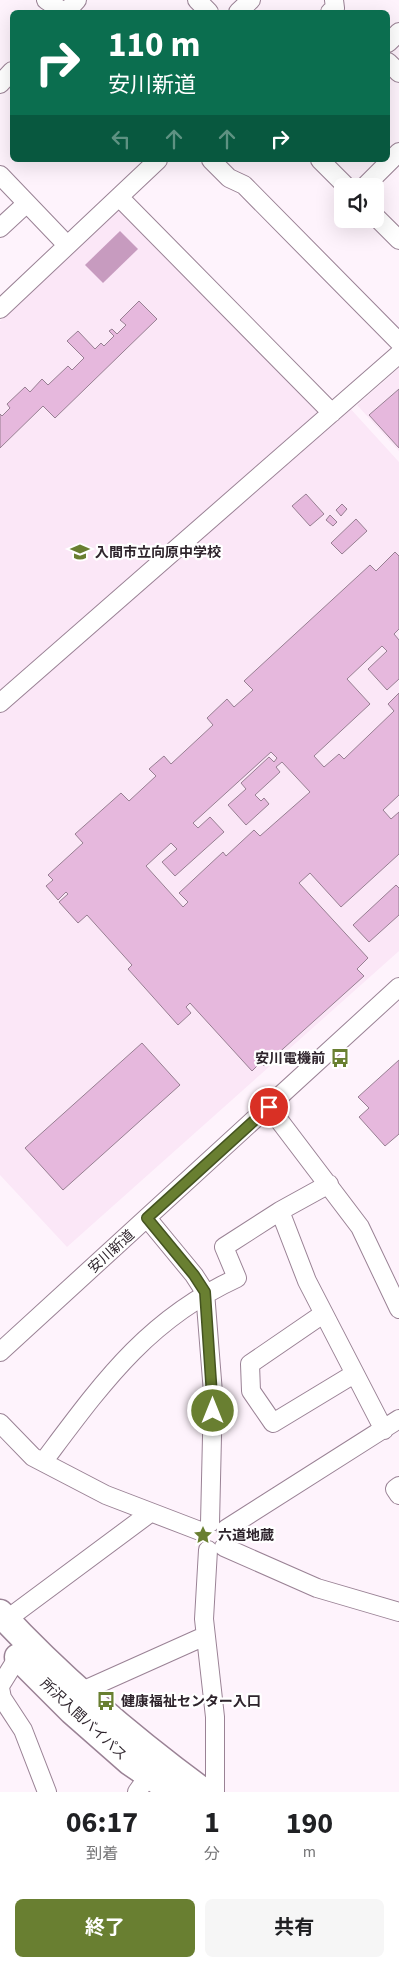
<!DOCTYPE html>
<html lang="ja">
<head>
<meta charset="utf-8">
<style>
	body { margin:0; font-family:"Source Sans 3","Noto Sans JP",sans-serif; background:#f6f6f6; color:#202124; height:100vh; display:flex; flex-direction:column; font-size:19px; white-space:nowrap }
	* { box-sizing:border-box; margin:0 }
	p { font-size:16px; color:#757577 }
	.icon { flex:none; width:28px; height:28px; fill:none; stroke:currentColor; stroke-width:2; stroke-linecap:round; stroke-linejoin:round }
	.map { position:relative; height:1792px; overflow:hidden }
	.details { display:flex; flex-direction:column; background:#fff; flex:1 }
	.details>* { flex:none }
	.banner { position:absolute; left:10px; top:10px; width:380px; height:152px; border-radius:8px; box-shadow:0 5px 20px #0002; background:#0b6e4f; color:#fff; overflow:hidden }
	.fabs { position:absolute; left:334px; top:178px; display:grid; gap:10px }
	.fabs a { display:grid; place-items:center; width:50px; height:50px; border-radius:8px; background:#fff; box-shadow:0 5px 20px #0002; font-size:25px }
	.pin { position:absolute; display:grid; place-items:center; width:42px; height:42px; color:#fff; margin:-21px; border:2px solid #fff; border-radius:50%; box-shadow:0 1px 5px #0007 }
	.me { position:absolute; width:55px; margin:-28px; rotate:0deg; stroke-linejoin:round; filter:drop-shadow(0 0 4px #0008) }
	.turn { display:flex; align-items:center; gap:18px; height:105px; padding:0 15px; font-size:22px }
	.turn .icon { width:65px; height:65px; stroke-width:2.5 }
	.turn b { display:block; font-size:35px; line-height:42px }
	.lanes { display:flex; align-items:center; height:48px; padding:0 15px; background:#0003; justify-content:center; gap:25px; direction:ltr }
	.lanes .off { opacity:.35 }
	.eta { display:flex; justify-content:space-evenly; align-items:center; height:85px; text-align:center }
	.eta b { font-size:30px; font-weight:700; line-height:35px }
	.button { display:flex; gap:10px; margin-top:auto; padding:10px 15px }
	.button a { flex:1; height:58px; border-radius:8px; background:#697f31; color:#fff; font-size:20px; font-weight:700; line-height:58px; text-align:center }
	.button a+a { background:#f6f6f6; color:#202124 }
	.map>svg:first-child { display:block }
	.built { fill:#fbe7f7 }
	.water { fill:#c79bbf }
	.building { fill:#e6b8dd; stroke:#977f92; fill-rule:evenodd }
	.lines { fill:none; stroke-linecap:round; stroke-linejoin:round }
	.minor-casing { stroke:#9a8295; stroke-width:20 }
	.highway-casing { stroke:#9a8295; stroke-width:29 }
	.minor { stroke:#fff; stroke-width:18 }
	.highway { stroke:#fff; stroke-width:26 }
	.route-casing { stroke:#445320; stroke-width:12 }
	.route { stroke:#697f31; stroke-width:9 }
	.labels { text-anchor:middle; stroke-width:4.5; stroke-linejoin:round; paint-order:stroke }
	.poi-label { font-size:14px; font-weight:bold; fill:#2e242c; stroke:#fff; text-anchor:start }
	.street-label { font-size:14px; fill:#2e242c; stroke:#fff }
</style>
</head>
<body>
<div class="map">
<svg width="399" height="1792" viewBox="0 0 399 1792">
	<rect width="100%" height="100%" fill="#fef3fc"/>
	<path class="built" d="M121,207L318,413L0,692V321Z
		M399,368V451L357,405Z
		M348,406L399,462V951L67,1247L0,1175V710Z"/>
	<path class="water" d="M120,231L138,249L103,283L85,265Z"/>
	<path class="building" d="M139,301L157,319L55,418L43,406L0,448V414L2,416L10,408L7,404L25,387L30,392L42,379L48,385L68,366L72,370L84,358L67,341L78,331L95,349L101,343L104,346L114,336L109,331L112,329L117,334L126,325L120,320Z
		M399,389V448L369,415Z
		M306,494L324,514L310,526L292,506Z
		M342,504L347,509L341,516L336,510Z
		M330,515L337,522L333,526L326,520Z
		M356,519L367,531L342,554L331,543Z
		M395,552L399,556V629L394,634L399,640V679L387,690L368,669L387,651L382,646L347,679L370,704L314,756L324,767L339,754L344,759L394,711L388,704L399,693V795L383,810L391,819L399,812V854L341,907L310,873L299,883L368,958L357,969L364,976L264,1066L261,1062L252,1071L190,1003L186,1007L191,1013L178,1025L128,969L132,965L87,915L78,923L59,902L68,894L66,892L58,900L46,886L53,880L48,875L83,843L75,834L121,793L129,801L156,776L149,769L164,756L171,764L213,725L207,718L227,699L234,707L253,690L244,681L370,565L376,571ZM271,752L277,758L274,762L269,757L241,783L246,789L228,805L246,825L269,804L264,798L261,801L255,795L280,772L276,767L282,762L310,792L260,836L254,830L226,856L223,852L179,893L188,902L183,907L146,866L171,843L177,849L162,862L175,876L224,832L210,817L198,828L193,823Z
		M396,885L399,888V915L369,942L353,925Z
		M142,1043L180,1085L63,1190L25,1148Z
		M399,1060V1134L385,1146L359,1117L369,1108L358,1097Z"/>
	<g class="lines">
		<g class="minor-casing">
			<path id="minor" d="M46,0L64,12
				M197,0L209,12
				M66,12L77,0
				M238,12L251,0
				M330,12L335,8L334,0
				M388,43L399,32
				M388,62L399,73
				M0,84L12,71
				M211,160L229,178L244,185L399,342
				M320,160L346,186
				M0,175L67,245
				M365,186L399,152
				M119,197L332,413
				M375,216L399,240
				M0,228L27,203
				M0,309L158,160
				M0,703L399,354
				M269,1107L360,1227L399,1309
				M280,1211L307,1281L384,1430
				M147,1218L194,1275L205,1292L213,1393L210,1523
				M323,1314L250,1364L251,1391L273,1423L354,1374
				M0,1352L399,987
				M0,1423L33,1457L106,1495L200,1531
				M43,1462C101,1385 146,1320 237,1278L224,1247L280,1211L329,1184
				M399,1486L395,1489L399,1495
				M226,1529L399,1419
				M224,1547L317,1588L399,1612
				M208,1550L204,1619L215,1717V1792
				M6,1620L150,1513
				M0,1686L18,1657
				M0,1688L2,1698L23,1730L47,1792
				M80,1692L205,1636
				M137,1792L149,1775"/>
		</g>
		<g class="highway-casing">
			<path id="highway" d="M0,1613C62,1680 131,1738 204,1792
				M18,1657L72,1711L130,1762L174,1792"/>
		</g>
		<use href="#minor" class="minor"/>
		<use href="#highway" class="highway"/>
	</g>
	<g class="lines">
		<g class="route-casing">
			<path id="route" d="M213,1411L205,1292L194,1275L147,1218L269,1107"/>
		</g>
		<use href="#route" class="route"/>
	</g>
	<defs>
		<g id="school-bare" transform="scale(1.5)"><path d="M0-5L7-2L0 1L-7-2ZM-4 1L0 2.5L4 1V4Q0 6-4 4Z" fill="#697f31" stroke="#fff" stroke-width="2.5" paint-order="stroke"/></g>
		<g id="bus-bare" transform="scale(1.5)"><path d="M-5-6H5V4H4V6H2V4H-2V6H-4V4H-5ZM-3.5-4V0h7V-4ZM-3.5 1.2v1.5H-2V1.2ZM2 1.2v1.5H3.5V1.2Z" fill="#697f31" stroke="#fff" stroke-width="2.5" paint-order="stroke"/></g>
		<g id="sight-bare" transform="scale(1.5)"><path d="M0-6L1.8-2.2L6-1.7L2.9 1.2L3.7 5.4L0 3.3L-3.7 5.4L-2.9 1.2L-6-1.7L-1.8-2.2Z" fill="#697f31" stroke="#fff" stroke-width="2.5" paint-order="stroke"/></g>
	</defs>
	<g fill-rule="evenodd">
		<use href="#school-bare" x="80" y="552"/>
		<use href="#bus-bare" x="340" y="1058"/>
		<use href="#sight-bare" x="203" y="1535"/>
		<use href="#bus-bare" x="106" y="1701"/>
	</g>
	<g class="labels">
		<g class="poi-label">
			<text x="95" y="557">入間市立向原中学校</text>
			<text x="325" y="1063" text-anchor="end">安川電機前</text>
			<text x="218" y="1540">六道地蔵</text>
			<text x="121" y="1706">健康福祉センター入口</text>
		</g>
		<g class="street-label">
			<text transform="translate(111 1251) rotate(-42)" y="5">安川新道</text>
			<text transform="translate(84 1719) rotate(43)" y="5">所沢入間バイパス</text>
		</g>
	</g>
</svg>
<div class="fabs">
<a><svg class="icon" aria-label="sound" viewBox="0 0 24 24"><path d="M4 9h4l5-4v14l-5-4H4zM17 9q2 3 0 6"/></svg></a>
</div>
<div class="pin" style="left:269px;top:1107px;background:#d93025"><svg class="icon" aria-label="arrive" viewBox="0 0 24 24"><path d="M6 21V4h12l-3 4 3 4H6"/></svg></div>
<svg class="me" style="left:213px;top:1411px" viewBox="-20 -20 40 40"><circle r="17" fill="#697f31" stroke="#fff" stroke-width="3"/><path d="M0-11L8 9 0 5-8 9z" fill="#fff"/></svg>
<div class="banner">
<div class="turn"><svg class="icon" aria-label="right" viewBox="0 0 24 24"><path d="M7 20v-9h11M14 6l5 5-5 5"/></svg><div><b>110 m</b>安川新道</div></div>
<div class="lanes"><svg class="icon off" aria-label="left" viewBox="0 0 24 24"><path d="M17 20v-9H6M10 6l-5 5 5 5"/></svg><svg class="icon off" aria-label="ahead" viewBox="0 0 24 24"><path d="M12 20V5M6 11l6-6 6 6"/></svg><svg class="icon off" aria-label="ahead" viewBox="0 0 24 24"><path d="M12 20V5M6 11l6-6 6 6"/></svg><svg class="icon" aria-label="right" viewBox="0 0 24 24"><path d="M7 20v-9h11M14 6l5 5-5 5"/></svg></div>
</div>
</div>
<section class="details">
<div class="eta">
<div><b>06:17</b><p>到着</p></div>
<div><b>1</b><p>分</p></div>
<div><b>190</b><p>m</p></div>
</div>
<div class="button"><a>終了</a><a>共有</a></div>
</section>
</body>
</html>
